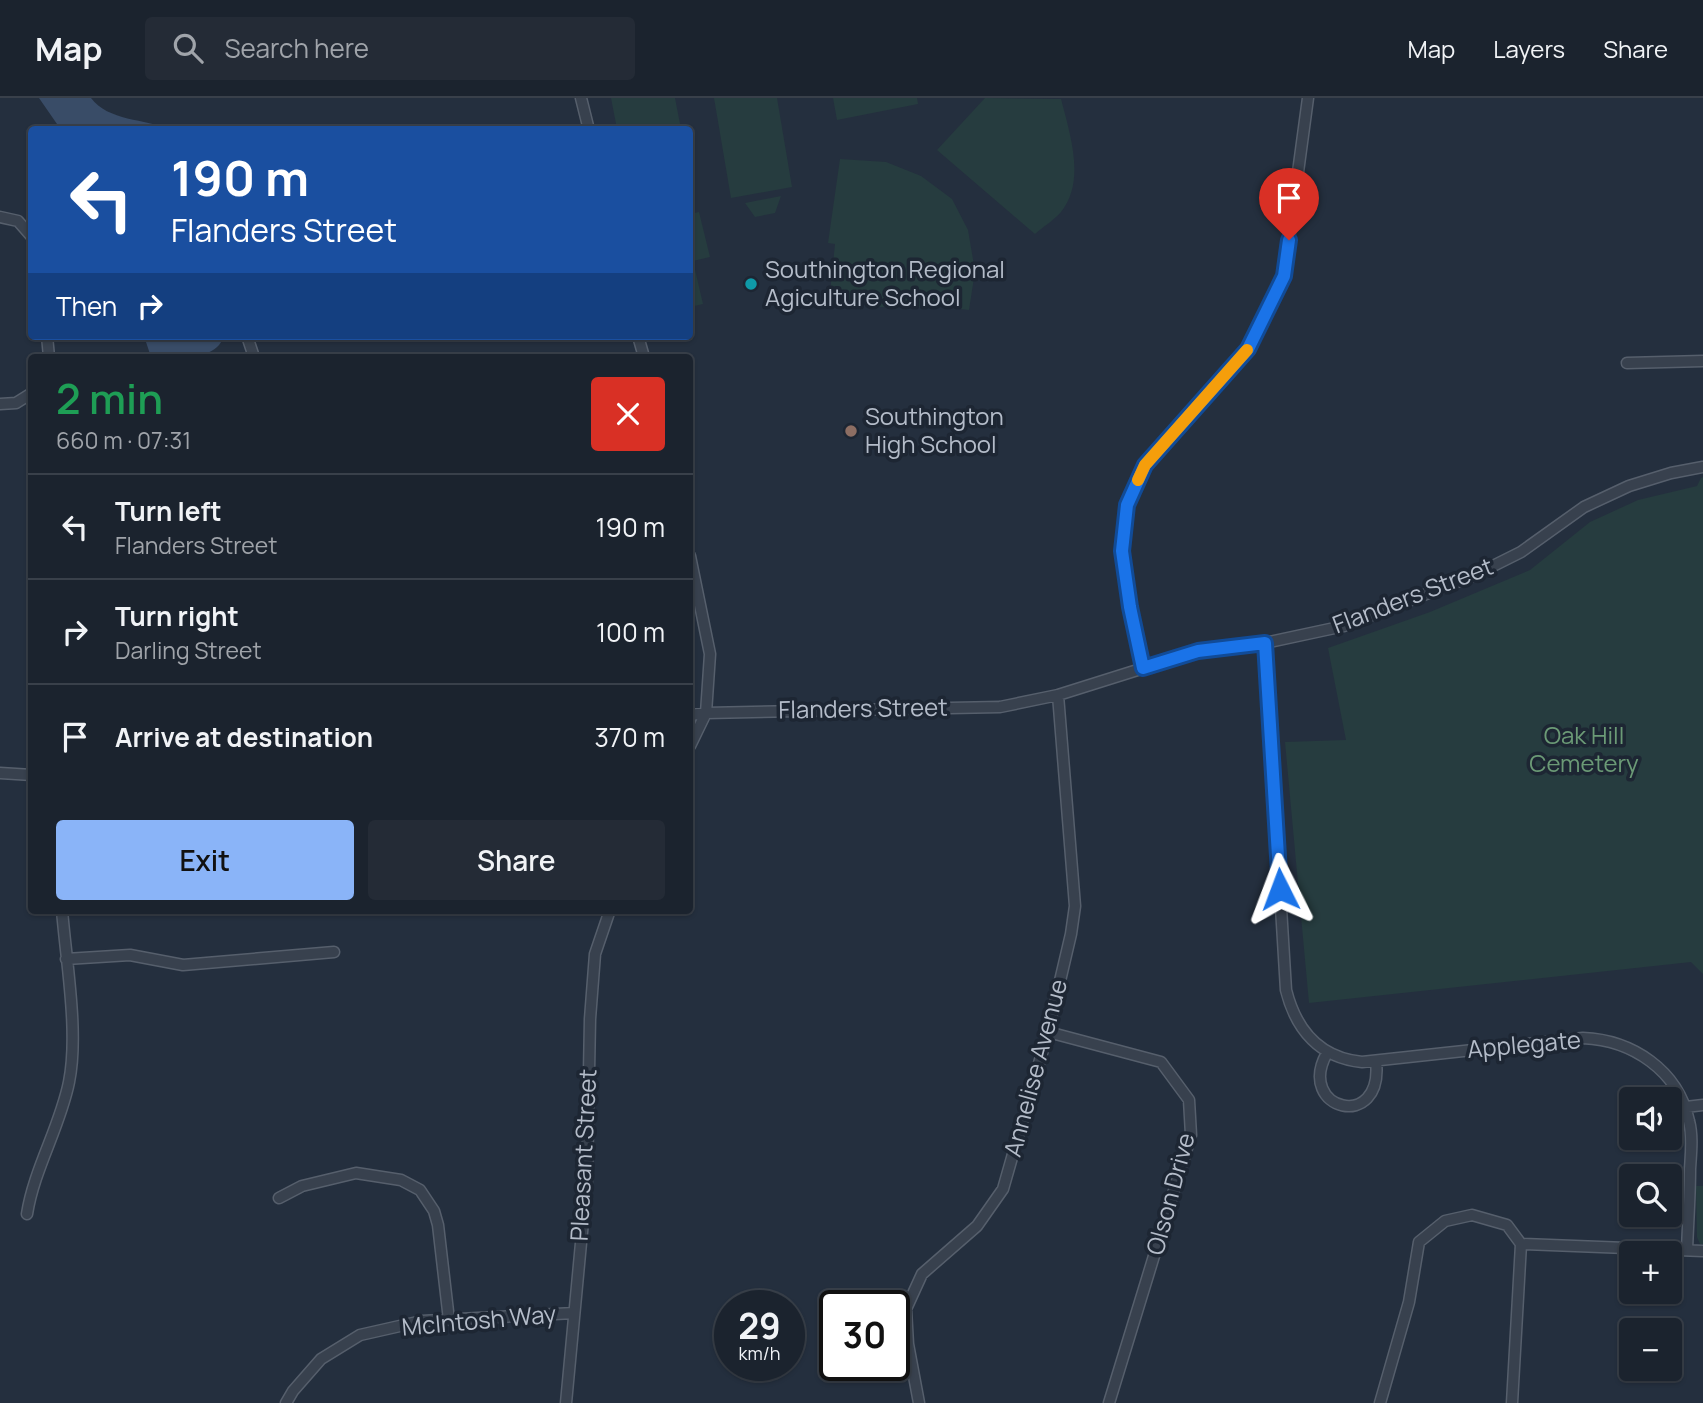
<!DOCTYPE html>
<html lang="en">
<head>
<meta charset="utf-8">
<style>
	body { margin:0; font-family:Manrope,sans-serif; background:#242b36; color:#f1f3f6; height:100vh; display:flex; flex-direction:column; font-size:26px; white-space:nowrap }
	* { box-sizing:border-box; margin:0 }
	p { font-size:23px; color:#a0a4aa }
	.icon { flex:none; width:38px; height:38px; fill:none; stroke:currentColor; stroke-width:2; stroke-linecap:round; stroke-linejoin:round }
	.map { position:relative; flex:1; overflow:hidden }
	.sheet { position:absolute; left:28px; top:256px; width:665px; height:560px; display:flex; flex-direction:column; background:#1b232e; border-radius:7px; box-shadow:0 2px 5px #0004,0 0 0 2px #39404a }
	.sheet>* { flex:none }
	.guide { position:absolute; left:28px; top:28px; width:665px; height:214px; border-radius:7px; box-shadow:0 2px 5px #0004,0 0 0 2px #39404a; background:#1a4fa0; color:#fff; overflow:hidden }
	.buttons { position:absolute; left:1619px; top:989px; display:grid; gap:14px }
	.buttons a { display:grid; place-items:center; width:63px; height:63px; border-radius:7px; background:#1b232e; box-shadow:0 2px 5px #0004,0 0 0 2px #39404a; font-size:35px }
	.speed { position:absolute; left:714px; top:1192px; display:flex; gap:14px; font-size:35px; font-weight:700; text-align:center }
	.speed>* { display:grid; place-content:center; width:91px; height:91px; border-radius:50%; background:#1b232e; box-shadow:0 2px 5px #0004,0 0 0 2px #39404a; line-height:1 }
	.speed small { font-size:18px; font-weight:400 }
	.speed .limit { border:4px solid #111; border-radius:10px; background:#fff; color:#111 }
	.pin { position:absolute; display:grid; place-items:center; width:60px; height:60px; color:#fff; margin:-72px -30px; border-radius:50% 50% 50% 0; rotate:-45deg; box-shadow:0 0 7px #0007 }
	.pin .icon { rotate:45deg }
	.me { position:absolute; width:77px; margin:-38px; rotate:357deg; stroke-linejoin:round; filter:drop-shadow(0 0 5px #0008) }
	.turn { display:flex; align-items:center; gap:24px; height:147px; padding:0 28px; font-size:32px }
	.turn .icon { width:91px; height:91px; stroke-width:2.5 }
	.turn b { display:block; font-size:49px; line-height:60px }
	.then { display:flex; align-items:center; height:66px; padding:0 28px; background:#0003; gap:14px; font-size:26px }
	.round { display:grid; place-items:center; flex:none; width:74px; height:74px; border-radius:7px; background:#242b36 }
	.head { display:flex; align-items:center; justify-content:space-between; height:119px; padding:0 28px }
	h1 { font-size:42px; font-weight:600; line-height:52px; color:#1e9e55 }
	.primary-button { display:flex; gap:14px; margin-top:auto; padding:14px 28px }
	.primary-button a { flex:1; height:80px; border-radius:7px; background:#8ab4f8; color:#111; font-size:28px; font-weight:600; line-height:80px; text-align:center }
	.primary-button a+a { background:#242b36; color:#f1f3f6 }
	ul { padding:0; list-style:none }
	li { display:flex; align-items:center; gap:21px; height:105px; padding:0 28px; border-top:2px solid #39404a }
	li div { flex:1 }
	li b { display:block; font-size:26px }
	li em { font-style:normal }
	header { display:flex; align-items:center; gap:42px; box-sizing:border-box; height:98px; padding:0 35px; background:#1b232e; border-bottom:2px solid #39404a }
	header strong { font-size:33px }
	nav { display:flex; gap:38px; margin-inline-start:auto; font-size:24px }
	.search { width:490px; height:63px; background:#242b36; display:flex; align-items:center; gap:18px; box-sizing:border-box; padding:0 24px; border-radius:7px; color:#a0a4aa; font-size:26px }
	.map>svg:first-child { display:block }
	.green { fill:#263c3f }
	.water { fill:#394c67 }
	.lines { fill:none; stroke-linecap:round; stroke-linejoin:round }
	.minor-casing { stroke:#565f6c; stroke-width:13 }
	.minor { stroke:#38414e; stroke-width:10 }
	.route-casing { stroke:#114b97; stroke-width:18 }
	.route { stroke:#1a73e8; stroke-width:12 }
	.slow { stroke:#f59e0b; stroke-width:12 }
	.culture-dot { fill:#0f9aa8; stroke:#1d2633; stroke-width:2.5 }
	.education-dot { fill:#8d6e63; stroke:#1d2633; stroke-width:2.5 }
	.labels { text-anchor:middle; stroke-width:7; stroke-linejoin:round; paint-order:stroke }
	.poi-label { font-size:24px; fill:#b4bcc9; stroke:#1d2633; text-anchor:start }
	.street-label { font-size:24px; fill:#b4bcc9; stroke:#1d2633 }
	.park-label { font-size:24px; fill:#6b9a76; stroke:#1d2633 }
</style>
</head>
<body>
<header>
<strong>Map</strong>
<div class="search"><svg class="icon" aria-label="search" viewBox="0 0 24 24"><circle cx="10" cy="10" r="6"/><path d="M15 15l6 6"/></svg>Search here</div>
<nav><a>Map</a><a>Layers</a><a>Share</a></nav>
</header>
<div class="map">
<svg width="1703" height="1305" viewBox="0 0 1703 1305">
	<rect width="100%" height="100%" fill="#242f3e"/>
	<path class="green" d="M611,0H675L681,31H617Z
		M714,0H777L792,89L731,100Z
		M833,0H917L918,6L837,22Z
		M985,0L1061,1C1070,36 1086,83 1061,114C1054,122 1043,129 1035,136L937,52Z
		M840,61L886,64L921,78L952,101L968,132L975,173L969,212L944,209H878L879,204L835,201L830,195L835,146L828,145Z
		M781,98L775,115L755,119L745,105Z
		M699,114L710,159L693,163L703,206L690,209V116Z
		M1703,379V876L1691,864L1309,905L1285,644L1346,642L1328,550L1430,514L1530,472L1590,424L1638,402L1697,388L1701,380Z
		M1696,1088H1703V1146H1700L1697,1139Z"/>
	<path class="water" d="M39,0H91C108,23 145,21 170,31H66L57,26Z
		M144,238H224C215,265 175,259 151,259Z"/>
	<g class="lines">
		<g class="minor-casing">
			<path id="minor" d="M581,0L589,32
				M0,119L18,123L32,139
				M47,238L49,259
				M247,238L254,259
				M638,238L644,259
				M1627,265L1703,263
				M0,306L16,305L32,295
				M690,458L710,556L706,615L690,648
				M1265,545L1286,892C1296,932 1320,960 1362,964L1583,940C1632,942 1678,972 1689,1023C1693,1038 1691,1055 1690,1071C1690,1098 1688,1125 1687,1152
				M1143,570L1130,509L1122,453L1127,407L1145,367L1248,251L1284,178L1308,0
				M690,617L706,615L1000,609L1058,597L1198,553L1265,545L1344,528L1475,477L1521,454L1584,409L1629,388L1671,375L1703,369
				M0,675L32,677
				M66,861L130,857L183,867L334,854
				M1048,934L1161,964L1189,1002L1191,1037L1109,1305
				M1327,955C1295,1012 1384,1035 1376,963
				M1686,1009L1703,1007
				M279,1100L302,1088L356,1075L401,1082L420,1092L434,1113L438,1127L449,1222
				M27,1116C34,1071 60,1029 69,984C79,935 66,863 62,812
				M1521,1146L1703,1153
				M286,1305L293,1293L321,1261L360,1237L422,1223L574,1215
				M566,1305L587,1081L590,921L595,856L610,812
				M919,1305L908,1246L906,1211L922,1176L977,1128L1003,1091L1048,934L1071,836L1075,808L1058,597
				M1380,1305L1409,1204L1419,1144L1445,1123L1472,1117L1507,1127L1521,1146L1512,1305"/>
		</g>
		<use href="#minor" class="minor"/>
	</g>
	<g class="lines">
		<g class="route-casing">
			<path id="route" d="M1280,791L1265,545L1198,553L1143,570L1130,509L1122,453L1127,407L1145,367L1248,251L1284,178L1289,142"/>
		</g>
		<use href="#route" class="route"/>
		<path class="slow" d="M1138,382L1145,367L1247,252"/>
	</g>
	<circle class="culture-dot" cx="751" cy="186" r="7"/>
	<circle class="education-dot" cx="851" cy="333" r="7"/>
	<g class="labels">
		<g class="poi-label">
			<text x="765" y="180">Southington Regional<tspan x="765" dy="28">Agiculture School</tspan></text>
			<text x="865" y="327">Southington<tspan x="865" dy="28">High School</tspan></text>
		</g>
		<g class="street-label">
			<text transform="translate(1413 498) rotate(-21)" y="8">Flanders Street</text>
			<text transform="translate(863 611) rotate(-1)" y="8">Flanders Street</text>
			<text transform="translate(1524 947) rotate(-5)" y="8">Applegate</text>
			<text transform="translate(1036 970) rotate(-75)" y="8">Annelise Avenue</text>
			<text transform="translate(584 1057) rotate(-87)" y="8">Pleasant Street</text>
			<text transform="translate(1171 1096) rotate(-75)" y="8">Olson Drive</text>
			<text transform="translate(479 1223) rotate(-5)" y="8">McIntosh Way</text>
		</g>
		<g class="park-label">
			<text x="1584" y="646">Oak Hill<tspan x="1584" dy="28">Cemetery</tspan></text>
		</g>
	</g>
</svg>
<div class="buttons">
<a><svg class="icon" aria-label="sound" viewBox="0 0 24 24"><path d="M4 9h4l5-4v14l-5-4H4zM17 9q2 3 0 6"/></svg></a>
<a><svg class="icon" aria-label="search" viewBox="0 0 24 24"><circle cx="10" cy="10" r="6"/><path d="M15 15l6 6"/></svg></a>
<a>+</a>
<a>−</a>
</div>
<div class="speed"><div>29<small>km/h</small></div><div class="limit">30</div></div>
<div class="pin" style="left:1289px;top:142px;background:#d93025"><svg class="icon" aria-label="arrive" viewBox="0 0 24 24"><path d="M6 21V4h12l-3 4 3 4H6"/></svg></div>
<svg class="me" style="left:1280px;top:791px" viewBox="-20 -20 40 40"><path d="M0-17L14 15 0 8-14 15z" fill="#1a73e8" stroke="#fff" stroke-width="4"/></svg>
<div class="guide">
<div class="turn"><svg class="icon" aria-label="left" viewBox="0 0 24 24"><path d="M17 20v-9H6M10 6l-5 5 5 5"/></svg><div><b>190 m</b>Flanders Street</div></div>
<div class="then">Then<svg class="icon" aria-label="right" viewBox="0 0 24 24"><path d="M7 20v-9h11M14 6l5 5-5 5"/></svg></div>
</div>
<section class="sheet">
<div class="head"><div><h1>2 min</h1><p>660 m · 07:31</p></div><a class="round" style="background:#d93025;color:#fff"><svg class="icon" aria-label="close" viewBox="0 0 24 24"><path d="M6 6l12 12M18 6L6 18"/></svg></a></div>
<ul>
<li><svg class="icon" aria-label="left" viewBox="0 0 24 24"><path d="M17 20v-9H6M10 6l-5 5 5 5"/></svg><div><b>Turn left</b><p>Flanders Street</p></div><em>190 m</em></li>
<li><svg class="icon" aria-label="right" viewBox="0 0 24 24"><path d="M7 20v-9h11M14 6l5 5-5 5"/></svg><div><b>Turn right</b><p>Darling Street</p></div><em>100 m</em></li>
<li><svg class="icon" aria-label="arrive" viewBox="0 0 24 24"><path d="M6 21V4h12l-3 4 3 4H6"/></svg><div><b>Arrive at destination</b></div><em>370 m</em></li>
</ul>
<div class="primary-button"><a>Exit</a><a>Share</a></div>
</section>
</div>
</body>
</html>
